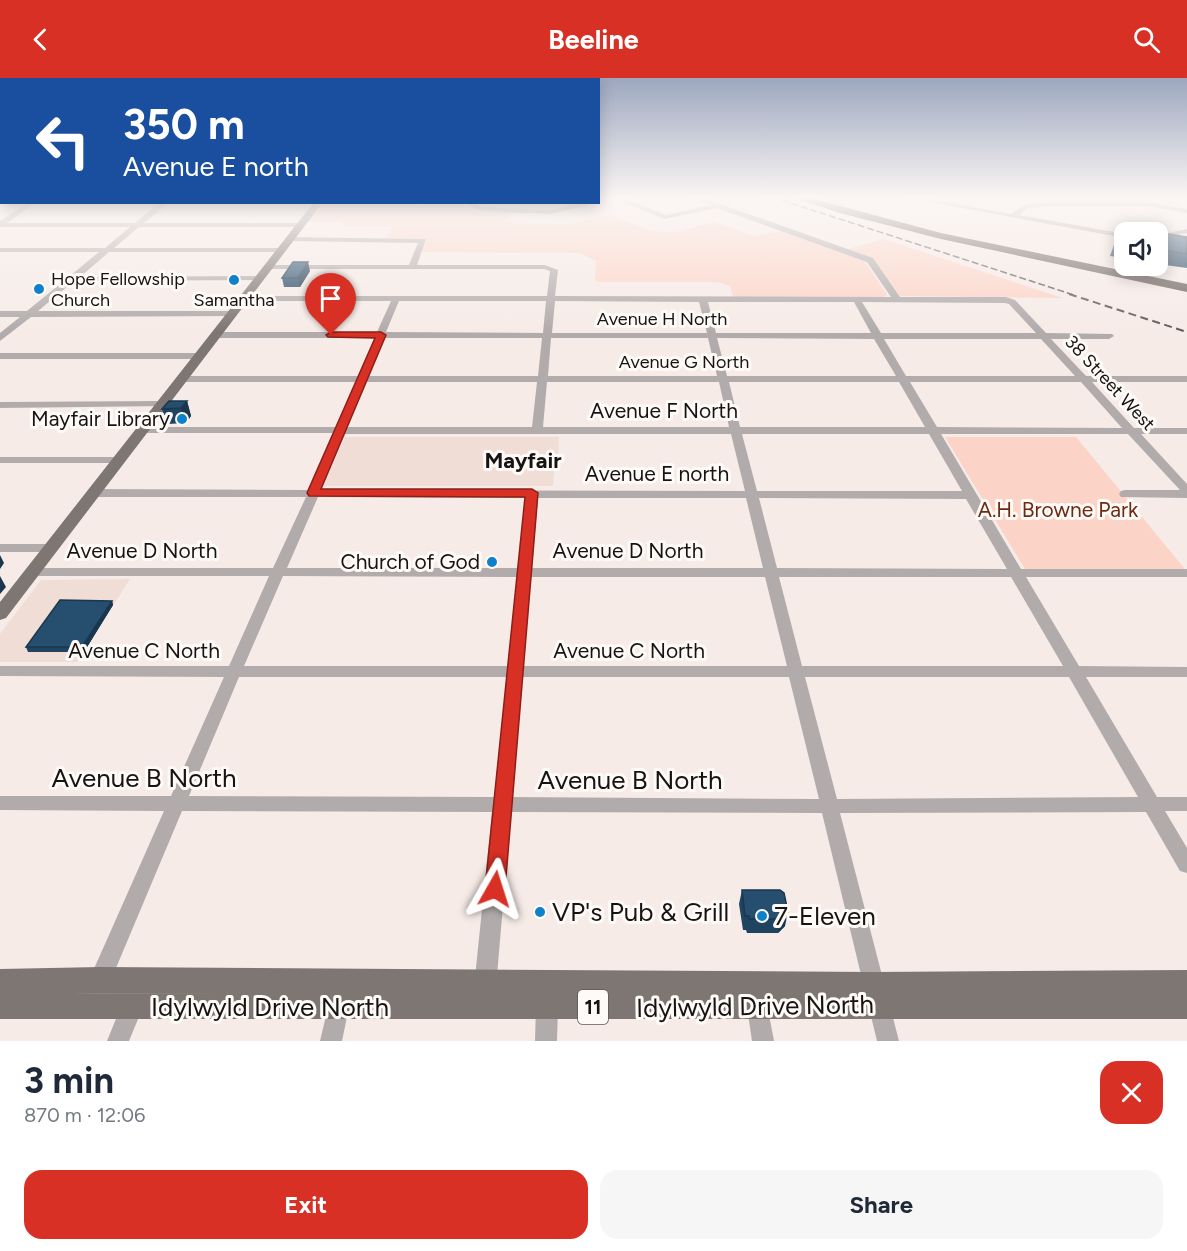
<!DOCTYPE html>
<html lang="en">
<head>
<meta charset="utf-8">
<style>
	body { margin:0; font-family:Figtree,sans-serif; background:#f6f6f7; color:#1f2937; height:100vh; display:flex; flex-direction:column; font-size:22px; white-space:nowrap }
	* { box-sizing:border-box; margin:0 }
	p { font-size:20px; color:#747a83 }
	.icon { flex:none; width:33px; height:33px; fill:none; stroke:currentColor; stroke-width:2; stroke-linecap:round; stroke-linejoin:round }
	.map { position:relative; height:963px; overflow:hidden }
	.drawer { display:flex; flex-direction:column; background:#fff; flex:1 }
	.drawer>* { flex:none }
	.top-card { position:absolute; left:0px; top:0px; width:600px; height:126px; box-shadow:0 3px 15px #0003; background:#1a4fa0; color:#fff; overflow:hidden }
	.buttons { position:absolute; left:1114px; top:144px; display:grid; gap:12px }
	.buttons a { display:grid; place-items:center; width:54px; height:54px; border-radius:12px; background:#fff; box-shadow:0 3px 15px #0003; font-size:30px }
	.pin { position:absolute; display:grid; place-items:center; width:51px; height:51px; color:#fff; margin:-62px -26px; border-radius:50% 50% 50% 0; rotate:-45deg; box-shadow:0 0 6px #0007 }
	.pin .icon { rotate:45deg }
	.me { position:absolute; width:66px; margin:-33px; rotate:6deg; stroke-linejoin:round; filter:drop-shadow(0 0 4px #0008) }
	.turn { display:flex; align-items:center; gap:21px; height:126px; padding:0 24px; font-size:27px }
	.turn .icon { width:78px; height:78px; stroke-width:2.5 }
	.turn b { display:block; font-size:42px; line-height:51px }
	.round { display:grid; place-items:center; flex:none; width:63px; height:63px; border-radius:18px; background:#f6f6f7 }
	.headline { display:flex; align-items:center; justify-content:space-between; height:102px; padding:0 24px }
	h1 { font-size:36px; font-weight:700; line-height:45px }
	.primary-button { display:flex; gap:12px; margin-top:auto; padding:12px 24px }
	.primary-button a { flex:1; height:69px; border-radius:18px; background:#d93025; color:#fff; font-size:24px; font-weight:700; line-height:69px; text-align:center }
	.primary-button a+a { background:#f6f6f7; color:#1f2937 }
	header { display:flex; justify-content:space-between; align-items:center; height:78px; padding:0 24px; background:#d93025; color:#fff; font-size:27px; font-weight:700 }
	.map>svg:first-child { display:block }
	.built { fill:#f0ddd6 }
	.green { fill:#fcd4c7 }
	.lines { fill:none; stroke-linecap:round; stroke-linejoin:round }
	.minor { fill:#b1acab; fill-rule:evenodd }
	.major { fill:#7e7673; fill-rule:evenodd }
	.highway { fill:#6c625f; fill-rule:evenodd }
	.rail-far1 { stroke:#615a58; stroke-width:1.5; stroke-dasharray:7 3; stroke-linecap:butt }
	.rail { stroke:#615a58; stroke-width:2; stroke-dasharray:8 4.5; stroke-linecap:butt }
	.wall { fill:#20435f }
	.shaded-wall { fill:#1a374e }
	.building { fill:#254e6f; stroke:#1a374e; stroke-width:1.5 }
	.route { fill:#d93025; stroke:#8d1f18; stroke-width:1.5 }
	.poi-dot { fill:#0f81ca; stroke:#fefaf8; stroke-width:2 }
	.labels { text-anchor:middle; stroke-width:6; stroke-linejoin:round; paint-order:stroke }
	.far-poi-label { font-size:18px; fill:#171312; stroke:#fefaf8; text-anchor:start }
	.far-street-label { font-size:18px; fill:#171312; stroke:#fefaf8 }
	.shield { fill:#fefaf8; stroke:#5c5857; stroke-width:1.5 }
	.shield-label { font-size:20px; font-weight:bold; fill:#171312 }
	.street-label { font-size:21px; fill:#171312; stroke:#fefaf8 }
	.poi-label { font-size:21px; fill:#171312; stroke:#fefaf8; text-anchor:end }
	.park-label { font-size:21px; fill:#6e2b12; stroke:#fefaf8 }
	.neighbourhood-label { font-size:22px; font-weight:bold; fill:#171312; stroke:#fefaf8 }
	.near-street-label { font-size:26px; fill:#171312; stroke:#fefaf8 }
	.near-poi-label { font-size:26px; fill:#171312; stroke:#fefaf8; text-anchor:start }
</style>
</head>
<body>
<header><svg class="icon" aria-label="back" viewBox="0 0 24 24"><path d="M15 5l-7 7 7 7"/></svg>Beeline<svg class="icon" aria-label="search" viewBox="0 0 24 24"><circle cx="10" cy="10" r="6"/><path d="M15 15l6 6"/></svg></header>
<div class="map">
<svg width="1187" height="963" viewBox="0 0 1187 963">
	<rect width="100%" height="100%" fill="#f6ebe7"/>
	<path class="built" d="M345,359H559L558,383L555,385L553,408H323Z
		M130,501L77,584H0V556L41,502Z"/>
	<path class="green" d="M324,124H396L422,128L438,125H458L480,132L510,134L508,142L515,145L566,146L610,137L651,153L663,154H676L714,144L754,158L782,153L864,182L887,217L882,219H733L730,208L718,204H598L595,202L596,183L579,175L424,174L421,173L426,163L424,161L387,160L391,149H345L341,144H309Z
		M883,161L1063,220L900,218L875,183L845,172Z
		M945,359H1076L1185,491H1025Z"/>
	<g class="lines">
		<path class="minor" d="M620,119L666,137L710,127L690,119H700L873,180L900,219H1006L1015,222L1046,255L1112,256L1114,258L1109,261H1051L1086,298H1187V304H1092L1134,350H1187V356H1141L1187,406V420L1121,419L1119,416L1121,413L1125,412H1180L1128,356H941L1021,491H1187V499H1026L1079,588L1187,589V599H1086L1157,719H1187V733H1165L1187,770V795L1180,793L1146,734L840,735L899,963H877L822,735L511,734L496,909L493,916L485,919L477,916L474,909L492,734L182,733L108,909L100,912L92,909L89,902L164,733L0,732V718H171L224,599L0,598V588H229L269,498H33L26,494L33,490H273L306,419H93L87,415L93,411L309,412L333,355H141L135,352L141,349H336L356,304H182L177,301L182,298H358L375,260H216L211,257L216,254H377L391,223H244L241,222V218H547L550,193L544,191H266V187H409L418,165L290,163H287V159L426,161L417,187H545L558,192L555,218L891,219L867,184L717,130L665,141L613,120ZM399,223H546L543,255L386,254ZM555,223L699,224L707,255H552ZM708,224H854L871,255H716ZM862,224L1005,225L1009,226L1036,255H881ZM384,260H542L538,298H368ZM551,260H708L717,298H548ZM717,260L874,261L896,298H727ZM884,261H1041L1075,298H906ZM366,304H537L532,349H347ZM547,304H719L729,349H543ZM729,304H899L925,349H740ZM910,304H1081L1122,350L937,349ZM344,356H731L745,413L321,412ZM742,356H929L962,413H757ZM318,419L525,420L518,490H287ZM538,420H746L763,490H532ZM759,420L966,421L1007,491L777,490ZM283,498L517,499L508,588H244ZM531,499H765L787,588H523ZM779,499H1011L1063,588H802ZM239,599H507L494,719L189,718ZM522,599H789L819,721L512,719ZM805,599H1069L1138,719L837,721Z
			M902,119H919L1011,136L1024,127L1043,124H1148L1187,131V135L1148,128H1043L1028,130L1019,137L1125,156V160Z
			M0,122L2,124H5L0,126Z
			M598,123L599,124L598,125L550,136L481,133L463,124H473L482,129L550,132L584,124H598Z
			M29,124H37L7,145H135L158,126L113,124H202L167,126L144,145H301L305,147L301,149H139L114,170H282L286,172L282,174H109L80,199L260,198L264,200L260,202L74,203L38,233H232L236,236L235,238L31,239L0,263V255L20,239H0V233H27L99,174H0V170H105L130,149H0V143Z
			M1187,151V155L1158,161V157Z
			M0,275H199L204,278L199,281H0Z
			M162,323L167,326L166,328L0,330V324Z
			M0,379H118L124,382L118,385H0Z
			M0,466H51L58,470L51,474H0Z
			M132,918L140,921L143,929L129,963H107L124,921Z
			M338,918L346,921L349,929L342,963H320L330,921Z
			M758,918L766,921L774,963H752L747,929L750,921Z
			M547,919L555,922L558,930L557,963H535L536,930L539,922Z"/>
		<path class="major" d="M314,124H323L6,540L0,542V524Z
			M100,889L873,894L1187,892V941H0V891ZM66,915H100L336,916Z"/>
		<path class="highway" d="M791,119H807L941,155L1187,206V214L941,161L840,135Z"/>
		<path class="rail-far1" d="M772,119L1074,217"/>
		<path class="rail" d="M1069,216L1187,254"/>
	</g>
	<path class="wall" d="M1127,149L1187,159V190L1158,186V154H1125V180L1110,178L1115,164L1121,152L1126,153Z
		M310,193L300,209H284L282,200Z
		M187,323L191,338L186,345L167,346L162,331Z
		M112,523L113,527L84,574H28L26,569Z
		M742,812H780L785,848L778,855H747L746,852H743L739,826Z"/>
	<path class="shaded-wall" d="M308,184L310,193L300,209L298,200Z
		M187,323L191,338L186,345L181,330Z
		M0,477L4,485L0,491Z
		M0,498L6,509L0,516Z
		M112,523L113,527L84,574L82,569Z
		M788,834L785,848L778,855L781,841Z"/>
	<path class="building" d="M1127,149L1187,159V176L1158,171V154H1125V166L1115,164L1121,152L1126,153Z
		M293,184H308L298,200H282Z
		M169,323H187L181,330L162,331Z
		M60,522L112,523L82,569H26Z
		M742,812H780L784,815L788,834L781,841H749V838H745Z"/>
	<linearGradient id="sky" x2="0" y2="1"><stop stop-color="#9ca7bf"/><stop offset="0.47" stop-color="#fbf6f4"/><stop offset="1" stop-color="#fbf6f4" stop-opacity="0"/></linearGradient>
	<rect width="1187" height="254" fill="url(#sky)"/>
	<path class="route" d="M331,254H381L386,257L321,411H532L538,415L505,811L502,817L495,820L487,817L485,811L525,419L309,418L307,415L375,260L328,259L326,257Z"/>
	<g class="poi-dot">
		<circle cx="234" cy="202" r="6"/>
		<circle cx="39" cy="211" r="6"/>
		<circle cx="182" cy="341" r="6"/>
		<circle cx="492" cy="484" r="6"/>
		<circle cx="540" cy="834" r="6"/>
		<circle cx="762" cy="838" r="6"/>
	</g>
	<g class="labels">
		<g class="far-poi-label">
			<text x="51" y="207">Hope Fellowship<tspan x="51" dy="21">Church</tspan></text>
			<text x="234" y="228" text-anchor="middle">Samantha</text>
		</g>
		<g class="far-street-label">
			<text x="662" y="247">Avenue H North</text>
			<text x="684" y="290">Avenue G North</text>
			<text transform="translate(1110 305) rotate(47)" y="6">38 Street West</text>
		</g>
		<rect class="shield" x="578" y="912" width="30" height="34" rx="4.5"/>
		<g class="shield-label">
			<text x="593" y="936">11</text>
		</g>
		<g class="street-label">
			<text x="664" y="340">Avenue F North</text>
			<text x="657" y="403">Avenue E north</text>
			<text x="142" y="480">Avenue D North</text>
			<text x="628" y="480">Avenue D North</text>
			<text x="144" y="580">Avenue C North</text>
			<text x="629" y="580">Avenue C North</text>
		</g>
		<g class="poi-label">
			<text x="170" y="348">Mayfair Library</text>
			<text x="480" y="491">Church of God</text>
		</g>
		<g class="park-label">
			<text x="1058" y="439">A.H. Browne Park</text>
		</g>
		<g class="neighbourhood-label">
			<text x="523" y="390">Mayfair</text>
		</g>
		<g class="near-street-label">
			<text x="144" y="709">Avenue B North</text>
			<text x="630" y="711">Avenue B North</text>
			<text transform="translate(755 928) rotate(-1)" y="9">Idylwyld Drive North</text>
			<text x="270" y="938">Idylwyld Drive North</text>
		</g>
		<g class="near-poi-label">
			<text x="552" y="843">VP's Pub &amp; Grill</text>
			<text x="774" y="847">7-Eleven</text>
		</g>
	</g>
</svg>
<div class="buttons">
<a><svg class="icon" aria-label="sound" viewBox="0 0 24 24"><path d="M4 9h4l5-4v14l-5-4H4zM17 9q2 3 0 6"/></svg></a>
</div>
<div class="pin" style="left:331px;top:257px;background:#d93025"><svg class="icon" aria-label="arrive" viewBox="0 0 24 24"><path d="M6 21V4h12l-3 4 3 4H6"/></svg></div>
<svg class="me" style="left:495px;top:811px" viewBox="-20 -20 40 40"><path d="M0-17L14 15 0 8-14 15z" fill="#d93025" stroke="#fff" stroke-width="4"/></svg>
<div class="top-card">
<div class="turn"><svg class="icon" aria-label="left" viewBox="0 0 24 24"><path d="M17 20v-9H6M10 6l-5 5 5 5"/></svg><div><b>350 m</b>Avenue E north</div></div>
</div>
</div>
<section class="drawer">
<div class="headline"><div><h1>3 min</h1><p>870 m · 12:06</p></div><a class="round" style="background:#d93025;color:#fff"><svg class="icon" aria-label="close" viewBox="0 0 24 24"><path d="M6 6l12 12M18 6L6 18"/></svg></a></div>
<div class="primary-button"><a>Exit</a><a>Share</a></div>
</section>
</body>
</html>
